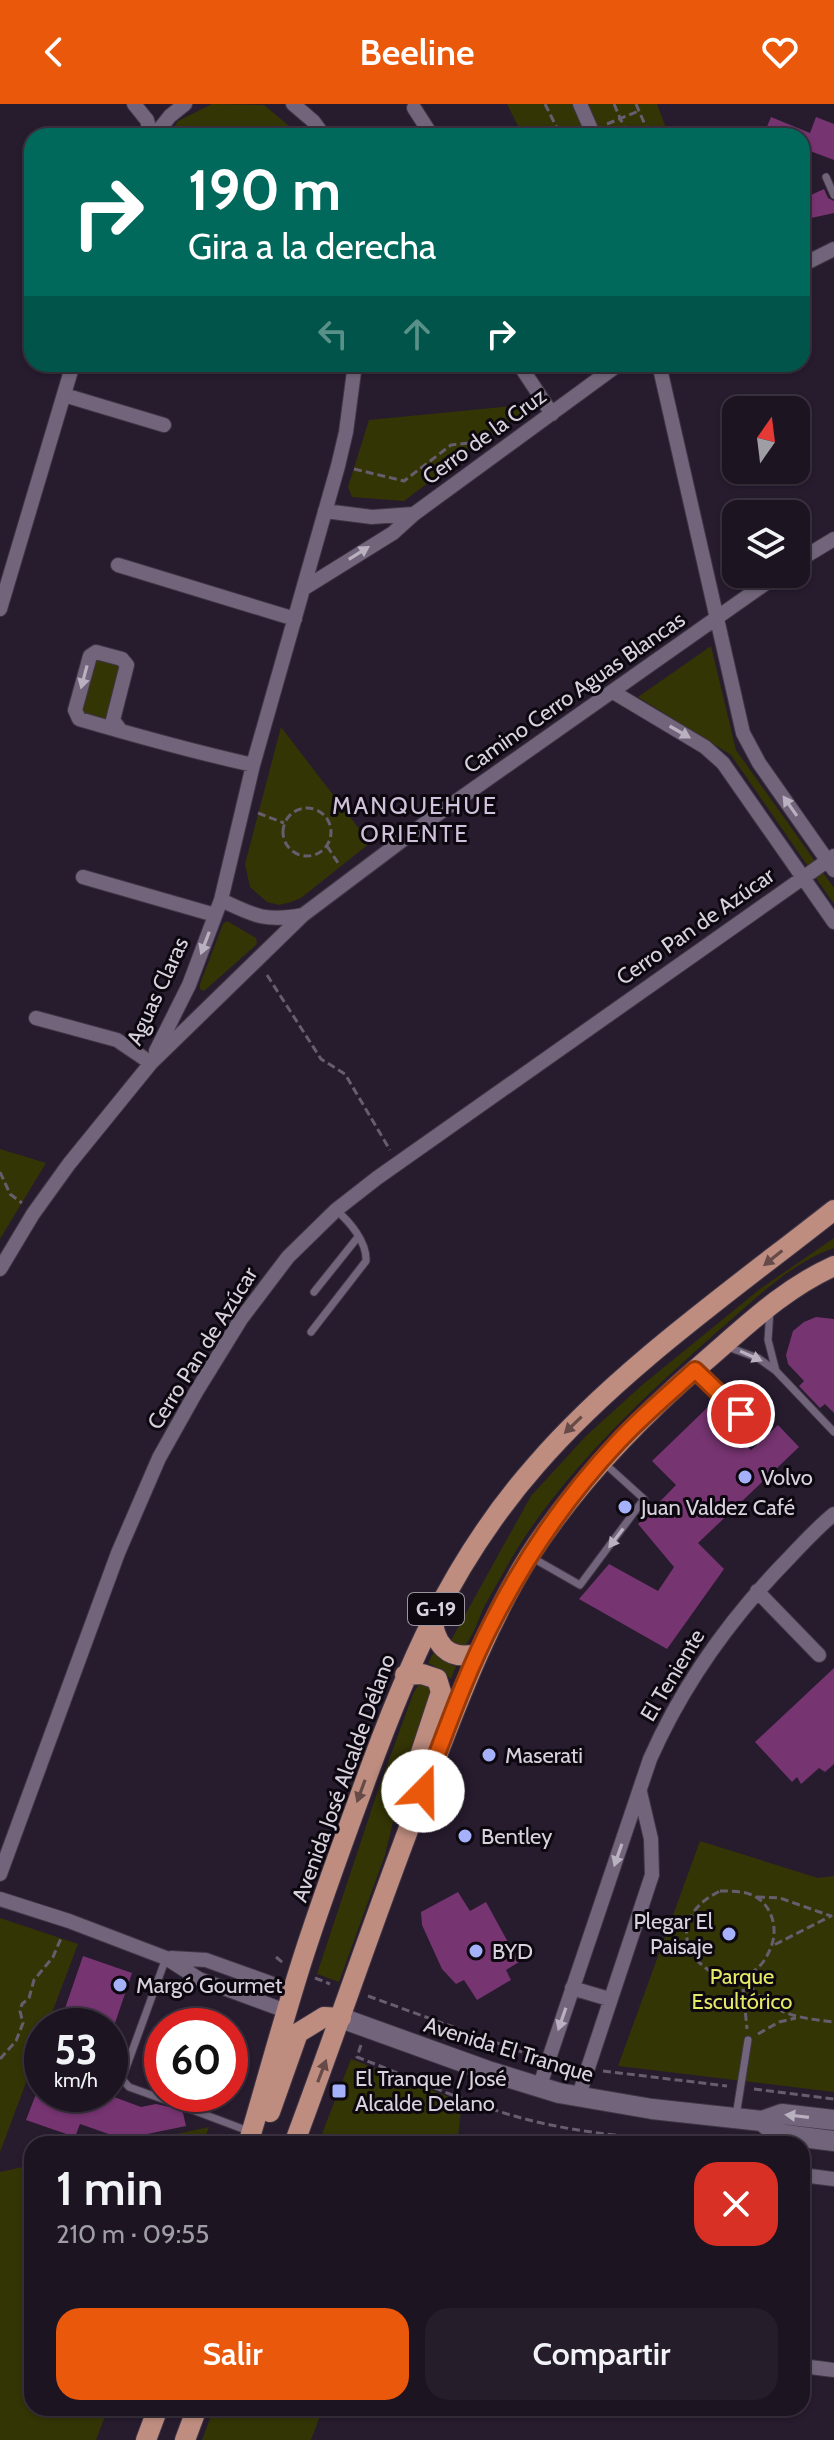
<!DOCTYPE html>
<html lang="es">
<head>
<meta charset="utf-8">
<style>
	body { margin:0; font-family:Cabin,sans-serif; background:#251d2a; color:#f1f3f6; height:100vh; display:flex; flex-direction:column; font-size:30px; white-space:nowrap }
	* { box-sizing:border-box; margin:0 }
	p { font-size:26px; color:#a09ea5 }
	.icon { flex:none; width:44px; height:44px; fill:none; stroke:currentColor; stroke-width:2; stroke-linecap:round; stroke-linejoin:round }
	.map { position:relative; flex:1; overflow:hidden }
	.sheet { position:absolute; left:24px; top:2032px; width:786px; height:280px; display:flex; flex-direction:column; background:#1d1422; border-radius:24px; box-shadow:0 2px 6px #0004,0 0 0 2px #3b3340 }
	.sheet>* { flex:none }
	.banner { position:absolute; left:24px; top:24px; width:786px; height:244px; border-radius:24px; box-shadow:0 2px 6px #0004,0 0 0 2px #3b3340; background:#00695c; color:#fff; overflow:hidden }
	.needle { width:52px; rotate:14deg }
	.tools { position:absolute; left:722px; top:292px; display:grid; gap:16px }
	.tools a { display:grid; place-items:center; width:88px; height:88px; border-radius:16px; background:#1d1422; box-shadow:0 2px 6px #0004,0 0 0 2px #3b3340; font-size:40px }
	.speed { position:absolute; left:24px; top:1904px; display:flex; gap:16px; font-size:40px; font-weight:700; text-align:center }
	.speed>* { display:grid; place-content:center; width:104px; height:104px; border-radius:50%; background:#1d1422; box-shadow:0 2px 6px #0004,0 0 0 2px #3b3340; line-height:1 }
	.speed small { font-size:20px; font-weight:400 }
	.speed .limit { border:12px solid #d22; background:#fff; color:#111 }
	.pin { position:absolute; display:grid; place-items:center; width:68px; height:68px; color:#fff; margin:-34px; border:4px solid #fff; border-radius:50%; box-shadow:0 2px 8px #0007 }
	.me { position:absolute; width:88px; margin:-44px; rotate:22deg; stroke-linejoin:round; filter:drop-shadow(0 0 6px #0008) }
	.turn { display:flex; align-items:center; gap:28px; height:168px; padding:0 32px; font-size:36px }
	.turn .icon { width:104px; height:104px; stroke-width:2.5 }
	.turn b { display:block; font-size:56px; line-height:68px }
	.lanes { display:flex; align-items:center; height:76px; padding:0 32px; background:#0003; justify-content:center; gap:40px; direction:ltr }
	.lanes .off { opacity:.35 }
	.round { display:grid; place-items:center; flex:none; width:84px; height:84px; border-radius:24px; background:#251d2a }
	.headline { display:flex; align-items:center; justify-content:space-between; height:136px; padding:0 32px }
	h1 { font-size:48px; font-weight:600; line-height:60px }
	.action { display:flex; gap:16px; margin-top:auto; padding:16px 32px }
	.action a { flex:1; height:92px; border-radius:24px; background:#ea580c; color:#fff; font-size:32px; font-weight:600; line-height:92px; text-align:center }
	.action a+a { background:#251d2a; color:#f1f3f6 }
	header { display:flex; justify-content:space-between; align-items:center; height:104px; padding:0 32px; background:#ea580c; color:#fff; font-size:36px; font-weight:600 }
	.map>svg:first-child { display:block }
	.green { fill:#343504 }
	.building { fill:#763471 }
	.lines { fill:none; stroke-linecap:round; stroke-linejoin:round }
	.service-casing { stroke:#3f3646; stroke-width:9 }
	.minor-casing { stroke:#3f3646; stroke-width:16 }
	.secondary-casing { stroke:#3f3646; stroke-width:22 }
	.primary-casing { stroke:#3f3646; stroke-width:22 }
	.path { stroke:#675d6e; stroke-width:3; stroke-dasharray:8 4; stroke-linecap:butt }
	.service { stroke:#72657b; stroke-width:7 }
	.minor { stroke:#72657b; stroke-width:14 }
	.secondary { stroke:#72657b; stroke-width:20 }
	.primary { stroke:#be8d7f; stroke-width:20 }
	.oneway { fill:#b9b1c0 }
	.oneway2 { fill:#664a48 }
	.route-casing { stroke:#983908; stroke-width:20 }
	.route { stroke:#ea580c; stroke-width:14 }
	.poi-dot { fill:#a6b1fc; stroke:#0d0810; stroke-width:3 }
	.labels { text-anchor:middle; stroke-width:6; stroke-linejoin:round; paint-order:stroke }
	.shield { fill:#0d0810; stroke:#9b95a0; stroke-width:2 }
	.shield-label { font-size:20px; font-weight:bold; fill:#d8d1de }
	.street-label { font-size:22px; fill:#d8d1de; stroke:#0d0810 }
	.poi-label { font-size:22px; fill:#d8d1de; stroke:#0d0810; text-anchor:start }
	.park-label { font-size:22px; fill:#e5e966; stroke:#0d0810 }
	.neighbourhood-label { font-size:24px; letter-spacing:2px; fill:#d1c2db; stroke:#0d0810 }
</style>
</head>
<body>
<header><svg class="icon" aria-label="back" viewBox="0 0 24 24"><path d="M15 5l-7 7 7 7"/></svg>Beeline<svg class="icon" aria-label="heart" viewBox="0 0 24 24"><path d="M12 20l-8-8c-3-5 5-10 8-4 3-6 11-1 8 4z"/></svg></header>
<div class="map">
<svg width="834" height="2336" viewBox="0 0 834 2336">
	<rect width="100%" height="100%" fill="#271b2e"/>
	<path class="green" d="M212,0L264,1L301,32H168L178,17Z
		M507,0H657L669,32H523Z
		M524,301L526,305L404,397L352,393L348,383L369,316Z
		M711,542L736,646L834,784V800L731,651L638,593Z
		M95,555L118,558L120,564L107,614L103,616L82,611L81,605Z
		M281,623L370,739L301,794L291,798L279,801L267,798L250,783L245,760Z
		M227,817L256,834L257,840L204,887L200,885V880L223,820Z
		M0,1045L46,1059L0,1135Z
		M834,1134V1144C793,1158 757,1193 725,1221C651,1286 579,1352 524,1434C510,1456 497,1480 484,1503C478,1516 472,1537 461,1545L450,1538L531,1392L586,1332L641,1282L760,1185Z
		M436,1544L457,1560L451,1575L442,1566L428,1559Z
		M421,1577L433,1583L402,1681L385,1751L339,1878L317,1870L378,1686L413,1590Z
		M700,1737L818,1774L834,1772V1988L618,1962Z
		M0,1814L78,1840L47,1922H42V1936L0,2048Z
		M351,1955L462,1998L457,2040H318Z
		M209,2023L203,2040H130Z
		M32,2061V2304H108L96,2336H0V2068Z
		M214,2304H323L311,2336H202Z"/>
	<path class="building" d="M771,13L810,29L816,13L834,20V56L802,44V32H763Z
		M824,85L828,94L834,97V109L802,116V95Z
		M816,1213L834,1215V1309L825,1300L820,1304L799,1282L804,1277L788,1260L786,1251L793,1227L804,1218Z
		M709,1302L751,1346L778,1321L799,1343L698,1439L724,1465L667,1545L579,1495L609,1460L658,1487L674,1463L638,1420L676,1381L652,1357Z
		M834,1564V1660L825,1668L819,1664L801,1680L797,1673L792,1678L755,1638Z
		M458,1788L470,1807L486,1798L519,1858L506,1866L511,1876L477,1896L464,1876L456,1880L442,1865L422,1821L421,1808Z
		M83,1852L132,1869L114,1922H59Z
		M36,1990H106L141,2003L156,2000L170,2003L174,1996L180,1994L176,2004L183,2009L186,2022L123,2035L80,2020L75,2033L26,2016Z"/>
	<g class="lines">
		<g class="service-casing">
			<path id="service" d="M826,73L834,91
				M314,1188L358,1133
				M770,1206L768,1236L776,1267
				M311,1228L366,1157C367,1138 350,1118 336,1106
				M725,1242L758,1254L776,1267L834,1328
				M697,1267L760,1328
				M531,1453L580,1481L644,1395L603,1358
				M166,1854L122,1975L129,1983L168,1997
				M182,2002L251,2028
				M736,2012L748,1936"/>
		</g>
		<g class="minor-casing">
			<path id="minor" d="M134,0L147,16L151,32
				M293,0L313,17L324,32
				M580,0L594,32
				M414,4L432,32
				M154,32L170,12L185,0
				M802,161L834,145
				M519,260L552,310
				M659,260L743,629L759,659L834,766
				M64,291L164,321
				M325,407L372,413L414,410
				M796,458L834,435
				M118,461L295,515
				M303,485L393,429L414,410L619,260
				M0,505L73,260
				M613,588L705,643L723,659L834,818
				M121,627L113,616L127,561L122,555L96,548L90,552L75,606L79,615C137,632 195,648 253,661
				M83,773L215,811
				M221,796C255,812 265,818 303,811
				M36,914L117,936L151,959
				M156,947L189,881L221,796L253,661L338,362L346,328L355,260
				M0,1165L33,1110L69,1060L151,959L303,811L428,717L779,470
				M757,1487L819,1551
				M0,1770L118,1449L159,1354L196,1288L241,1215L288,1153L336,1106L377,1074L834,752
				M0,1795L69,1817L166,1854L199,1875L286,1907
				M171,1854L206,1856L292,1887
				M572,1884L609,1895
				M539,1984L650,1655C684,1578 731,1513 790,1453C804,1438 818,1423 834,1410
				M578,1994L652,1771L651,1735L640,1688
				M506,2040H510
				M802,2071L834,2075
				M802,2262L834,2266"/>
		</g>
		<g class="secondary-casing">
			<path id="secondary" d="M341,1914L488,1967L559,1989L652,2005L762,2017L782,2010L834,2016
				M762,2017L778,2030L834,2037"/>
		</g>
		<g class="primary-casing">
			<path id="primary" d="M432,1511C434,1540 447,1557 477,1550
				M404,1700L441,1588L437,1575L422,1570L405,1571
				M270,2008L298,1929L324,1913L341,1914
				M248,2040C266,1980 282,1920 301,1860C319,1803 340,1746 361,1689C405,1567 449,1460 536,1361C618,1266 735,1184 834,1106
				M294,2040C342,1912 385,1781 436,1654C463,1584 490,1515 530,1451C578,1377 637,1316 703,1259C745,1223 783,1185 834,1162
				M146,2336L158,2304
				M185,2336L197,2304"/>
		</g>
		<path class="path" d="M545,0L561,32
			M614,0L628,32
			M636,0L649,30L644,32
			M607,20L639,7
			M354,365L404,377L451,341L485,337
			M283 728a24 24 0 1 1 48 0a24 24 0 1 1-48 0Z
			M258,709L284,719
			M327,742L340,762
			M267,871L321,955L345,970L390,1046
			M0,1068L10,1090L22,1099
			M720,1787C732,1787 746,1787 756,1793C773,1803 778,1826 771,1843C742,1921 632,1831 720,1787Z
			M757,1793L780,1794L831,1812L774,1841
			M276,1853L283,1859
			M742,1873L747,1925
			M742,1873C771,1909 789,1913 834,1918
			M315,1874L330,1880
			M368,1892L533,1952
			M758,1930L779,1918L796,1914
			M361,1941L357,1953C422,1978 487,2009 556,2022C604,2032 655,2034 704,2040
			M0,1955L16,1937L23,1919L20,1907L22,1900L29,1894L34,1876L53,1853L62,1832
			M603,1967L727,1982
			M754,1985L834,1995"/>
		<use href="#service" class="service"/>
		<use href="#minor" class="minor"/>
		<use href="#secondary" class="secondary"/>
		<use href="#primary" class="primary"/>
	</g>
	<defs><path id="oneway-solid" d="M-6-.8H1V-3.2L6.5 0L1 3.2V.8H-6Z" transform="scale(2)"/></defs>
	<g class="oneway">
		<use href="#oneway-solid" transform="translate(359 449) rotate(-32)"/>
		<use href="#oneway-solid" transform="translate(84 573) rotate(105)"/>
		<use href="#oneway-solid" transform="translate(680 628) rotate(30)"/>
		<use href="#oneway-solid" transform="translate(790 702) rotate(-125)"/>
		<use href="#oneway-solid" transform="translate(205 839) rotate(111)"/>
		<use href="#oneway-solid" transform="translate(751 1252) rotate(24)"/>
		<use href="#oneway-solid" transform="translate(616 1434) rotate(127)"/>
		<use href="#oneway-solid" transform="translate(618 1751) rotate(109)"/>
		<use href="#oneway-solid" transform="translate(562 1915) rotate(109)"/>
		<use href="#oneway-solid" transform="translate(797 2012) rotate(-173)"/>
	</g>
	<g class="oneway2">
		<use href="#oneway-solid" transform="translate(773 1154) rotate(141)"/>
		<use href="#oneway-solid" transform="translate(573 1321) rotate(136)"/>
		<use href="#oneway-solid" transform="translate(361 1687) rotate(110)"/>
		<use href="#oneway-solid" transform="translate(322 1967) rotate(-69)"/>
	</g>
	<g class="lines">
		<g class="route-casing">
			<path id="route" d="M423,1687C445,1630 465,1571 493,1517C526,1452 569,1390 619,1337C643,1311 670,1289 695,1266L741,1310"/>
		</g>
		<use href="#route" class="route"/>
	</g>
	<g class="poi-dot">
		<circle cx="745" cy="1373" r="8"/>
		<circle cx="625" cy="1403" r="8"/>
		<circle cx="489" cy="1651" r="8"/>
		<circle cx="465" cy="1732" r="8"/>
		<circle cx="729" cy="1830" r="8"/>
		<circle cx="476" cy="1847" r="8"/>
		<circle cx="120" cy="1881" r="8"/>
		<rect x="331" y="1979" width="16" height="16" rx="4"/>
	</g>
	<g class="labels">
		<rect class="shield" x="408" y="1489" width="56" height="32" rx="6"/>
		<g class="shield-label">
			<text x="436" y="1512">G-19</text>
		</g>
		<g class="street-label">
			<text transform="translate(484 332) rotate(-36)" y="8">Cerro de la Cruz</text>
			<text transform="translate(574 588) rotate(-35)" y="8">Camino Cerro Aguas Blancas</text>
			<text transform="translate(695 822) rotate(-35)" y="8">Cerro Pan de Azúcar</text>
			<text transform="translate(157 887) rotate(-65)" y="8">Aguas Claras</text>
			<text transform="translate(202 1244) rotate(-58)" y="8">Cerro Pan de Azúcar</text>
			<text transform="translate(672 1571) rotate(-59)" y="8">El Teniente</text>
			<text transform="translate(343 1674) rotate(-70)" y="8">Avenida José Alcalde Délano</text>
			<text transform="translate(509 1945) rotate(17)" y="8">Avenida El Tranque</text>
		</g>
		<g class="poi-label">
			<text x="761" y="1381">Volvo</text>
			<text x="641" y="1411">Juan Valdez Café</text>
			<text x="505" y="1659">Maserati</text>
			<text x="481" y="1740">Bentley</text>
			<text x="713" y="1825" text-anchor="end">Plegar El<tspan x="713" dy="25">Paisaje</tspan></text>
			<text x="492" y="1855">BYD</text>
			<text x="136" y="1889">Margó Gourmet</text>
			<text x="355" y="1982">El Tranque / José<tspan x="355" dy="25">Alcalde Delano</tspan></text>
		</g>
		<g class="park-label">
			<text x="742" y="1880">Parque<tspan x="742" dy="25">Escultórico</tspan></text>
		</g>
		<g class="neighbourhood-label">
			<text x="415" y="710">MANQUEHUE<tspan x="415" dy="28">ORIENTE</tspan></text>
		</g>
	</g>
</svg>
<div class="tools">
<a><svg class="needle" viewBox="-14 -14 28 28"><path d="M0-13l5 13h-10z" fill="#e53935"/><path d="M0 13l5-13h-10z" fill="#a09ea5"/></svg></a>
<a><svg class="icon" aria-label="layers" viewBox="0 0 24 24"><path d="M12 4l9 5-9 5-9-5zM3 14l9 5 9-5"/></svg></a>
</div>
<div class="speed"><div>53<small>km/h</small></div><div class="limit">60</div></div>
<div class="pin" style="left:741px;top:1310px;background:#d93025"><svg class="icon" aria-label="arrive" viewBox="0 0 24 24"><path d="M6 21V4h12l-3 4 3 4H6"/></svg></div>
<svg class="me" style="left:423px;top:1687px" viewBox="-20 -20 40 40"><circle r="19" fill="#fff"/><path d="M0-13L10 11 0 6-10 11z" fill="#ea580c"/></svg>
<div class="banner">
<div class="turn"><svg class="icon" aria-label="right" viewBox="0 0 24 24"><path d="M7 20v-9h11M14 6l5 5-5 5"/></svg><div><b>190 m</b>Gira a la derecha</div></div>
<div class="lanes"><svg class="icon off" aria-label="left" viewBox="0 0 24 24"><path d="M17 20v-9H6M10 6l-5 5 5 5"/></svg><svg class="icon off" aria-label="ahead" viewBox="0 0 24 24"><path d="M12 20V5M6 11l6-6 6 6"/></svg><svg class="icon" aria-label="right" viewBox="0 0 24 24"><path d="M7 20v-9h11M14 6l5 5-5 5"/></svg></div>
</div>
<section class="sheet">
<div class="headline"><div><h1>1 min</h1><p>210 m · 09:55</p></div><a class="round" style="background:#d93025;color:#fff"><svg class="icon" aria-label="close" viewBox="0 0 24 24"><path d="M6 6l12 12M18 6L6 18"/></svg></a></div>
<div class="action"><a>Salir</a><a>Compartir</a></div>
</section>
</div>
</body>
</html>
